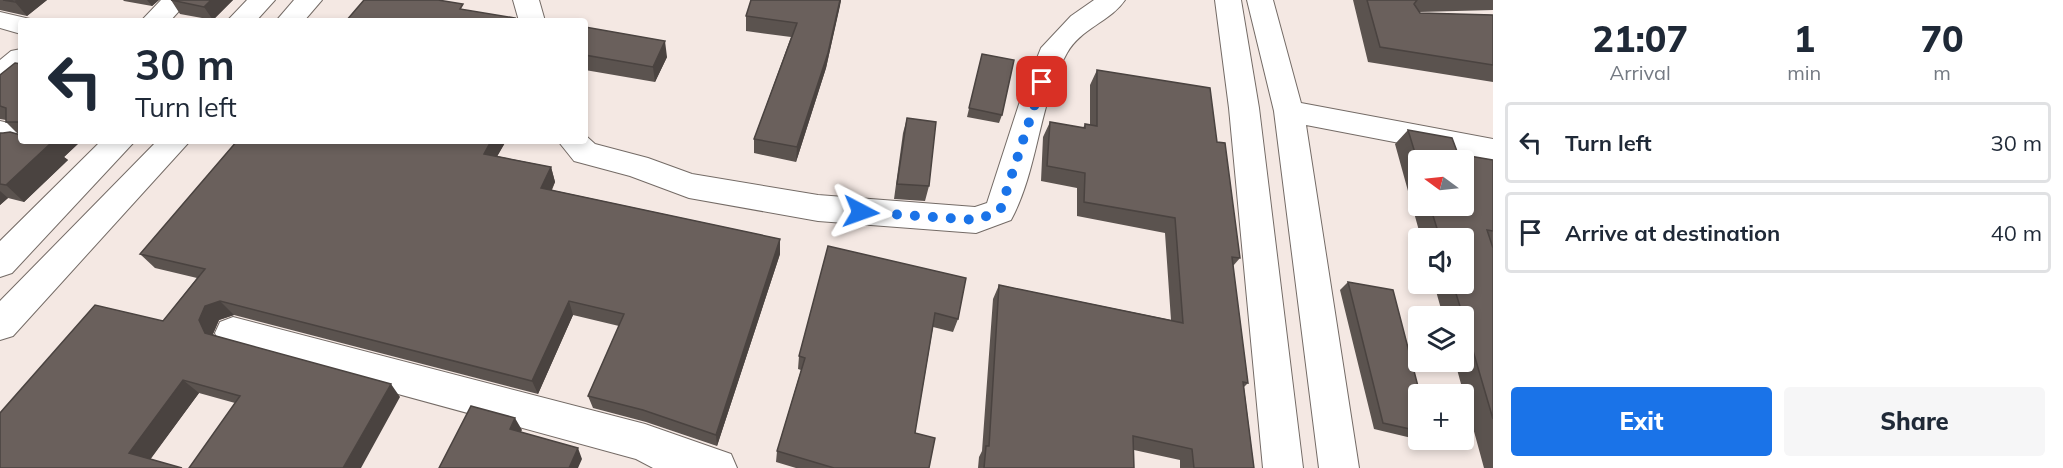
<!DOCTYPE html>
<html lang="en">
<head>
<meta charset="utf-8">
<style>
	body { margin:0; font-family:Mulish,sans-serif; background:#f6f6f7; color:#1f2937; height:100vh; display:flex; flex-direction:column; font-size:22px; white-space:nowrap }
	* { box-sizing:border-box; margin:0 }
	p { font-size:20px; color:#747a83 }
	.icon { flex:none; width:33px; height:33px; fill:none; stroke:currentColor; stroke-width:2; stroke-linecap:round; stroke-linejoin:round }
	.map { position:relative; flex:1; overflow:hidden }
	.sheet { display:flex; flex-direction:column; background:#fff; width:570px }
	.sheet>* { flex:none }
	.banner { position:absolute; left:18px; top:18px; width:570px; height:126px; border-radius:6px; box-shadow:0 3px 9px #0003; background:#fff; color:#1f2937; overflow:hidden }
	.needle { width:39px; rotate:285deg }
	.buttons { position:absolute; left:1408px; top:150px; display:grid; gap:12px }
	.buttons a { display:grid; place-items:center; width:66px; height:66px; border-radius:6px; background:#fff; box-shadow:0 3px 9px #0003; font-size:30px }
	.pin { position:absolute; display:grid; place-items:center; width:51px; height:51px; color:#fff; margin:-26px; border-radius:12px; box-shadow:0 3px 9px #0006 }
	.me { position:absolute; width:66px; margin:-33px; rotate:94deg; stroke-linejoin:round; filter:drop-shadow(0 0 4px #0008) }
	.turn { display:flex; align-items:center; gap:21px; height:126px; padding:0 18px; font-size:27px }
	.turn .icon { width:78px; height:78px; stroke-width:2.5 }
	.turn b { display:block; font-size:42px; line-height:51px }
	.eta { display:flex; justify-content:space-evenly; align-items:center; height:102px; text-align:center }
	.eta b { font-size:36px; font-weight:800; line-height:42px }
	.cta { display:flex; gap:12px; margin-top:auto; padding:12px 18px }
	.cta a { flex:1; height:69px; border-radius:6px; background:#1a73e8; color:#fff; font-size:24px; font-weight:800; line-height:69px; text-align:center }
	.cta a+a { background:#f6f6f7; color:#1f2937 }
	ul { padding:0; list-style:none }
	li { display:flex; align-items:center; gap:18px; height:81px; margin:0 12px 9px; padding:0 6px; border:3px solid #e0e1e3; border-radius:6px }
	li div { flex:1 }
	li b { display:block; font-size:22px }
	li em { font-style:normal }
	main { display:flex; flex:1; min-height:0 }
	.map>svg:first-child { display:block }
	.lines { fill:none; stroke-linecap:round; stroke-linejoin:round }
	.minor-casing { stroke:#746b66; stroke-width:2 }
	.minor { fill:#fff; fill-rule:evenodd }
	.wall { fill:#5b534f; fill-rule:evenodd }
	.shaded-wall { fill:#4a4340 }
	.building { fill:#6a605c; stroke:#4a4340; stroke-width:1.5 }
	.route { stroke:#1a73e8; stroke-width:10; stroke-dasharray:0 18 }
</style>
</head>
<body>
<main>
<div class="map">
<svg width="1493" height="468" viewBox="0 0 1493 468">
	<rect width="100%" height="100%" fill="#f4e8e3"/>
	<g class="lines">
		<g class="minor-casing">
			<path id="minor" d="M161,0H189L170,21H141Z
				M247,0H275L256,21H227Z
				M294,0H322L304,21H276Z
				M513,0H539L545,21H519Z
				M1094,0H1125C1111,21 1080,29 1067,53C1038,104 1039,168 1011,220L976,233L818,221L689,198L630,176L574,161L558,141H585V135L595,144L648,158L692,174L818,195L975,207L987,203L1021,98L1041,48L1071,16Z
				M1215,0H1241L1259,108L1303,468H1263L1229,108Z
				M1247,0H1273L1301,103L1493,139V161L1306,125L1359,468H1319L1274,111Z
				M0,12L30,19L32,21H21V34L0,28Z
				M21,49V73L10,82L0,85V60L11,51Z
				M0,121L21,126V141H34L32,145L21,148L0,143Z
				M101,141H135L12,273L0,277V241Z
				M157,141H190L13,336L0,340V301Z
				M233,317L645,424L731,454L737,468H653L636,459L233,349L220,344L215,333L220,322Z"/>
		</g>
		<use href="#minor" class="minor"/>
	</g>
	<path class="wall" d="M0,0H47L27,16L0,10Z
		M123,0H159L152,6L124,1Z
		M171,0H233L213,20L180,14Z
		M751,0H841L826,68L796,162L754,153V139L791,37L746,31V16Z
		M1353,0H1493V10L1419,12L1420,13L1493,15V82L1368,62Z
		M585,27L667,57L655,82L585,70Z
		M982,54L1002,115L999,123L967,117Z
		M21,64V141H81L64,157L68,160L24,202L8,198L0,205V133L19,135L6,122V120L0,119V75Z
		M1097,70L1217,142L1240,258L1233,266L1248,383L1244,387L1254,468H1180V460L1134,450V468H978L979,457L982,451L993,299L999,285L1171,320L1165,233L1077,216V188L1041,181L1043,137L1050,122L1083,128L1085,124L1090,125V85Z
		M907,118L929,186L925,201L894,199L903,133Z
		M1408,130L1458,154L1493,160V468H1484L1455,362H1464V316H1443L1434,284H1464V238H1421L1395,144ZM1419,160L1464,206H1419Z
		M237,141H506L497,156L551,167L555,182L552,190L780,239V254L717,446L646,422L593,408L588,396L619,326L573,315L538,394L234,315L219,320L213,334L214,335L400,397L235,403L199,393L150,459L0,468L163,321L197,278L155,268L140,254Z
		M828,246L958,319L953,332L933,327L915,433L929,468H796L776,462L777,451L801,370L798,369L799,356Z
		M1348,282L1419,394L1420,440L1374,429L1340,290Z"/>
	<path class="shaded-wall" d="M18,0H47L27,16L15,2Z
		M147,0H159L152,6Z
		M211,0H233L213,20L204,7Z
		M840,0H841L840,6L826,68L796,162L797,147Z
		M665,41L667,57L655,82L653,67Z
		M47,141H81L64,157L68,160L24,202L6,185Z
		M491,141H506L490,169L484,154Z
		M551,167L555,182L545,203L541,188Z
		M0,191L8,198L0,205Z
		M780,239V254L717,446L716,435Z
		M220,301L234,315L219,320L213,334L219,346L205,333L199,320L205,306Z
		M569,301L573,315L538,394L532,381Z
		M183,380L199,393L147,464L129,453Z
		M391,384L400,397L361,468H343Z
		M515,418L522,430L517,440L510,429Z
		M578,448L582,459L578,468H569Z"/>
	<path class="building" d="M3,0H18L15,2Z
		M171,0H211L204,7Z
		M364,0H438L463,4L460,9L515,18L513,21H346Z
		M751,0H840L828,53L797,147L754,139L797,23L746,16Z
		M1367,0H1417L1414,4L1420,13L1493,15V65L1380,47Z
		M536,19L547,21H535Z
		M585,27L665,41L653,67L585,55Z
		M982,54L1014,60L1002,115L969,108Z
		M15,63L21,64V122H6V108L0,106V75Z
		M1097,70L1210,88L1217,142L1225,143L1240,258L1232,257L1248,383L1243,382L1254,468H1194L1192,449L1133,436L1134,468H984L986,446H989L999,285L1183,323L1175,218L1084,202L1085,173L1047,166L1050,122L1085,128V124L1097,126Z
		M907,118L936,122L929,186L897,184Z
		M1408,130L1452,138L1458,154L1493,160V231L1487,230L1493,248V419L1464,320V316H1463L1453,284H1464V238H1440L1430,206H1464V160H1419V166Z
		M10,132L21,135V141H47L46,142L51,143L6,185L0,184V133H3Z
		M237,141H491L484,154L551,167L541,188L780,239L716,435L643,410L588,396L624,314L569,301L532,381L220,301L205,306L199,320L205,333L391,384L343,468H189L240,396L183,380L129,453L182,468H0V413L95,305L163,321L205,269L140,254Z
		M828,246L966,278L958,319L935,313L915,433L935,438L929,468H834L777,451L805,358L799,356Z
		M1348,282L1393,290L1420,394H1419V431L1383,423Z
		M471,406L515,418L510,429L578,448L569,468H439Z"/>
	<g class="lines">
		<path class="route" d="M861,212L976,220L1000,211L1042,82"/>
	</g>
</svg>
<div class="buttons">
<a><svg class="needle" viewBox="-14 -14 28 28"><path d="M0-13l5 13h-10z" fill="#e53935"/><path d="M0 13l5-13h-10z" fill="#747a83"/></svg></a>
<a><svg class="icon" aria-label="sound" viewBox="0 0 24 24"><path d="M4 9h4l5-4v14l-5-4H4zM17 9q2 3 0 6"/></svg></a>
<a><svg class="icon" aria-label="layers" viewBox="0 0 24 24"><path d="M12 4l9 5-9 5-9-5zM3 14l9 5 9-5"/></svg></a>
<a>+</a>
</div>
<div class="pin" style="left:1042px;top:82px;background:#d93025"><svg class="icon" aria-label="arrive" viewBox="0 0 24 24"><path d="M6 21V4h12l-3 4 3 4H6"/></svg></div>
<svg class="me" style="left:861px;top:212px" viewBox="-20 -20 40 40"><path d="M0-17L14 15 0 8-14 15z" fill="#1a73e8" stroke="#fff" stroke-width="4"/></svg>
<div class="banner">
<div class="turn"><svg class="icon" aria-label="left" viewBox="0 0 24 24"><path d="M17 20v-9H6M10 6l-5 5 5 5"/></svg><div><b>30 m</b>Turn left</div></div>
</div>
</div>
<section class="sheet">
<div class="eta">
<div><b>21:07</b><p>Arrival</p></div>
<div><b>1</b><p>min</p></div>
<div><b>70</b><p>m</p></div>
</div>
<ul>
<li><svg class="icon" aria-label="left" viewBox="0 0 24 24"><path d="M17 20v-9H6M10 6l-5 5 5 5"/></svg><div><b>Turn left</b></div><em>30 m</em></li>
<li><svg class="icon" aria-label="arrive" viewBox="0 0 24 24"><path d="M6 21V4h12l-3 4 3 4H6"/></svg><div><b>Arrive at destination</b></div><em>40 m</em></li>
</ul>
<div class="cta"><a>Exit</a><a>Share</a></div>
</section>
</main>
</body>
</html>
